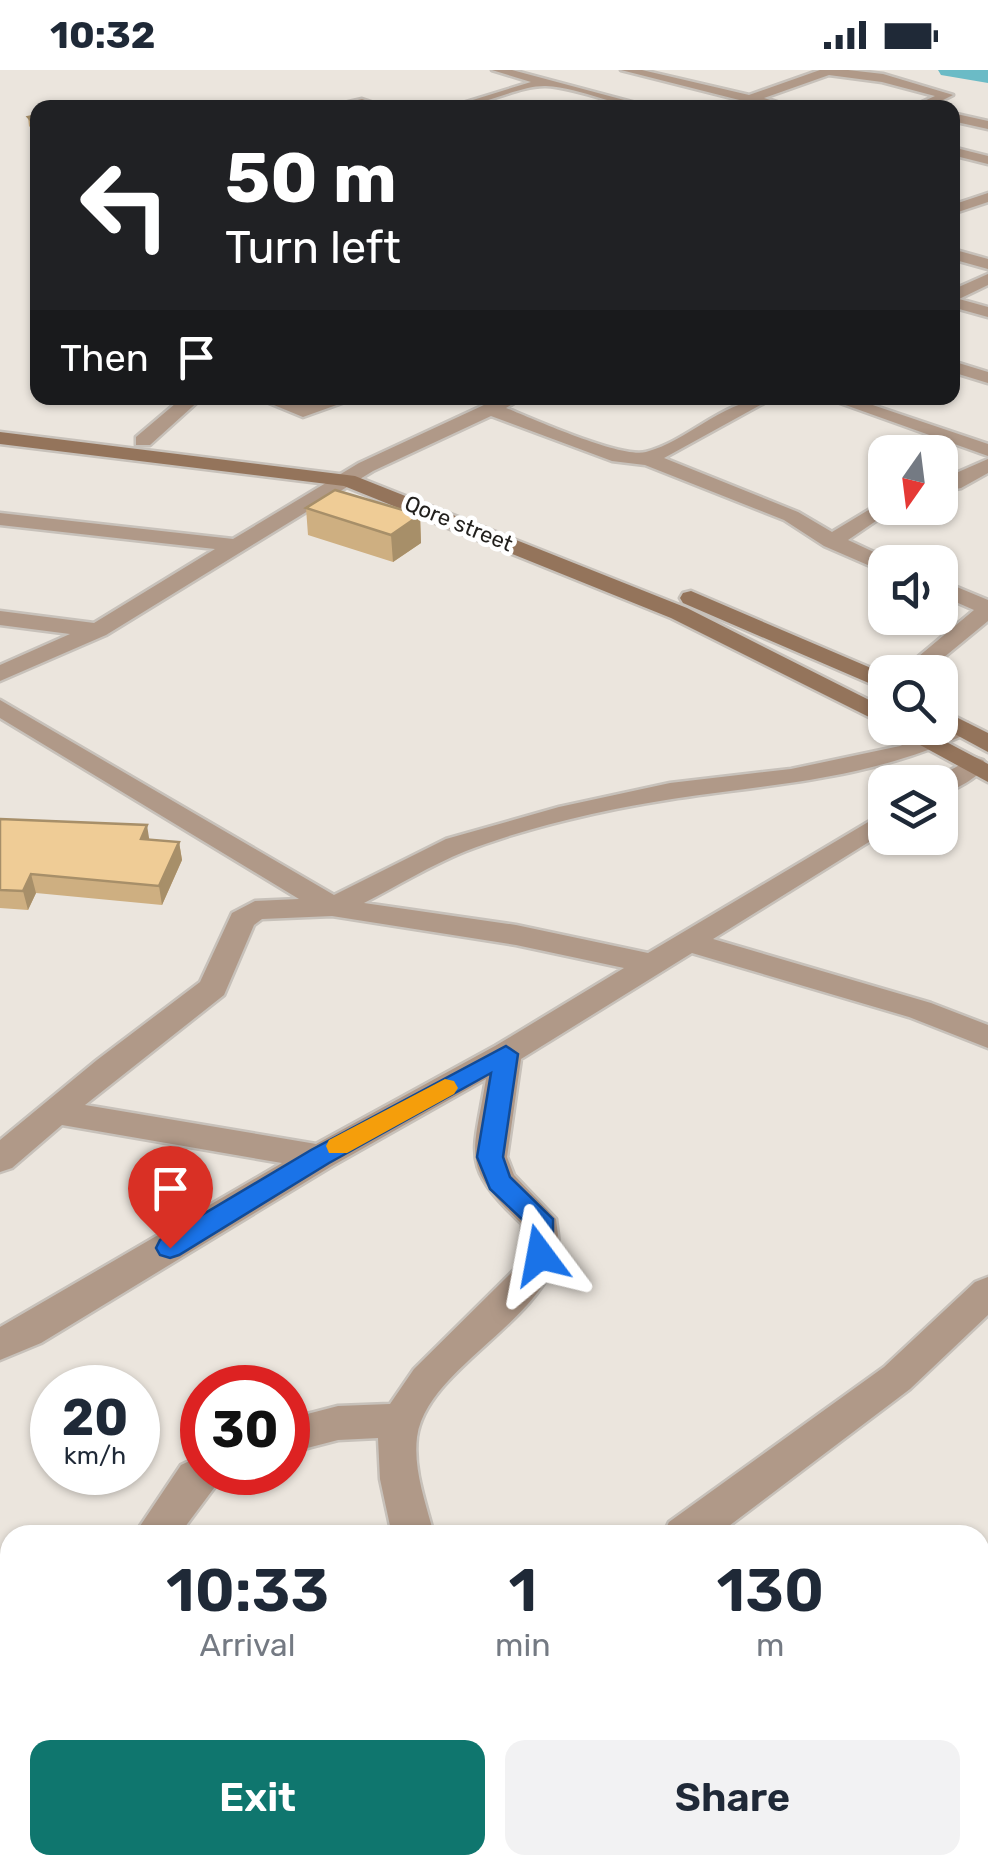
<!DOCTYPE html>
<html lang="en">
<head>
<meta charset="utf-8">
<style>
	body { margin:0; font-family:Rubik,sans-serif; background:#f2f2f3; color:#1f2937; height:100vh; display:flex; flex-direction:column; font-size:38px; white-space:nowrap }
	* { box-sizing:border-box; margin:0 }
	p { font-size:32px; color:#747a83 }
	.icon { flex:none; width:55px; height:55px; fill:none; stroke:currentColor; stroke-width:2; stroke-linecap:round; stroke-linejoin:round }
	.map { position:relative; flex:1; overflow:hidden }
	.details { position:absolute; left:0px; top:1455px; width:990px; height:350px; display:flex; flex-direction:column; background:#fff; border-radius:30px 30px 0 0; box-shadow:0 2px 8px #0004 }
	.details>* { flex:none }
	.banner { position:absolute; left:30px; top:30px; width:930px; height:305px; border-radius:20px; box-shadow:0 2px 8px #0004; background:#202124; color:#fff; overflow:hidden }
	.needle { width:65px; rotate:194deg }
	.buttons { position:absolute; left:868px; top:365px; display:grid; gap:20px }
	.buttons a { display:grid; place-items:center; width:90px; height:90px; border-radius:20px; background:#fff; box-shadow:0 2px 8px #0004; font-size:50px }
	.speed { position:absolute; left:30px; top:1295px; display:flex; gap:20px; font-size:50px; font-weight:700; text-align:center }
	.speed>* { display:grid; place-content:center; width:130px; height:130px; border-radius:50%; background:#fff; box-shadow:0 2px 8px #0004; line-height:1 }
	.speed small { font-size:25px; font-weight:400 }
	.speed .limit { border:15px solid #d22; background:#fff; color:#111 }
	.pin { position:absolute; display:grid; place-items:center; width:85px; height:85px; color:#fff; margin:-102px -42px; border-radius:50% 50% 50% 0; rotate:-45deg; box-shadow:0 0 10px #0007 }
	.pin .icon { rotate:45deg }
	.me { position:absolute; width:110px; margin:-55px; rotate:347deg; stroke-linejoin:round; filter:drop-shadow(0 0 8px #0008) }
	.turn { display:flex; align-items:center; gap:35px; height:210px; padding:0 30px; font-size:45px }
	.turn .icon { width:130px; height:130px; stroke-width:2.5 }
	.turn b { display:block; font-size:70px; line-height:85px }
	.then { display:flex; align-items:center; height:95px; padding:0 30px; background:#0003; gap:20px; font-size:38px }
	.eta { display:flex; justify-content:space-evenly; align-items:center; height:170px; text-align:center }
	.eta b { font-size:60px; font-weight:600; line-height:70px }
	.button { display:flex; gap:20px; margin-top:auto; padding:20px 30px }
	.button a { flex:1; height:115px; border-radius:20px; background:#0f766e; color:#fff; font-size:40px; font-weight:600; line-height:115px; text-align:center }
	.button a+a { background:#f2f2f3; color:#1f2937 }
	.status { display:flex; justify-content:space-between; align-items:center; height:70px; padding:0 50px; background:#fff; direction:ltr }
	.status svg { height:28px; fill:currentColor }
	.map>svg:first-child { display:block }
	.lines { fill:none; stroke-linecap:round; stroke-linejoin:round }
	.river { fill:#6bbbc6; fill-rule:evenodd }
	.street-casing { stroke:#c7c1ba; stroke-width:5 }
	.secondary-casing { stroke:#c7c1ba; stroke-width:5 }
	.street { fill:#b09988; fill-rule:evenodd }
	.secondary { fill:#94745b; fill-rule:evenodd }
	.wall { fill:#ceaf81 }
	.shaded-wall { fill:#a78f69 }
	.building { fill:#efcc96; stroke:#a78f69; stroke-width:2.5 }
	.route { fill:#1a73e8; stroke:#114b97; stroke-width:2.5 }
	.slow { fill:#f59e0b }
	.labels { text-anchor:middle; stroke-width:9; stroke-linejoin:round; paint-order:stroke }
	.far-street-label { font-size:22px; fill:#211f1c; stroke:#fff }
</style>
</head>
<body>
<div class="status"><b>10:32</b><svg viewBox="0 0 49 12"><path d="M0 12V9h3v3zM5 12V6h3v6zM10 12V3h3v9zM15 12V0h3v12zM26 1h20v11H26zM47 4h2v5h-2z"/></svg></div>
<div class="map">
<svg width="988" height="1805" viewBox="0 0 988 1805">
	<rect width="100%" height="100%" fill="#ebe5dd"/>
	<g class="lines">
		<path class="river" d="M938,0H988V13L941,5Z"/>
		<g class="street-casing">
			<path id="street" d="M492,0H512L654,38C616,38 583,18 546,16C518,15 481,38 447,38L531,12Z
				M621,0H642L749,25L820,0H848L883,4L953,25L927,38H909L935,26L882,12L829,5L764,28L795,38H771Z
				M362,29L389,38H334L336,35Z
				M952,43L988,51V59L952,51Z
				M952,77L988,86V94L952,85Z
				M988,123V132L952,144V135Z
				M952,179L988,189V199L952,189Z
				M988,204V215L959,229L988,237V247L952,237V220Z
				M952,291L988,302V313L952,302Z
				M182,328H202L150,375H136V367Z
				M257,328H282L304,335L329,328H356L303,347Z
				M499,328H522L506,338C533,349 622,389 646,382C691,370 724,328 773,328L664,388L798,442L832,462L885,430V438H894L892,440L848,470L895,492H885V501L877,499L824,476L784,450L645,395L612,391L491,346L373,401L106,565L0,611V595L70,564L0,555V541L94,553L215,479L0,455V443L233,469L359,393Z
				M826,328H852L988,374V386Z
				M988,389V403L961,418L940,422V410Z
				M940,510L988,530V551L926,602H900L974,540L940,525Z
				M0,630L334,825L446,769L559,737L670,713L791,699L900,676L950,653H968L972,658L968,663C869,710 778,713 672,729C607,739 527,757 466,781C431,795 397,816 364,833L516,855L648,883L885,742V762L713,869L931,933L988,955V978L909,947L692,883L521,989L507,1087L514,1105L556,1149C557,1161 561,1176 557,1187C534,1257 426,1301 417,1367C413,1400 426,1433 434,1465H392L380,1409L378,1368L338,1370L288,1383V1349L338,1336L390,1334L414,1299L516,1198L522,1183V1154C460,1095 473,1088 486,1009L332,1096L41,1273L0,1290V1257L282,1093L62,1055L12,1098L0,1102V1070L97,990L200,912L232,843L255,831L299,829L0,648ZM332,846L516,875L624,898L495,976L316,1074L85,1035L224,925L254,855L262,849Z
				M974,687L983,690L987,695C977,708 956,720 940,724V712H929Z
				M988,1207V1245L910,1319L717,1465H663L669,1452L884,1297L975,1212Z
				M202,1385V1402H226L179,1465H134L181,1395Z
				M187,1795H242L238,1805H183Z"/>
		</g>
		<g class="secondary-casing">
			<path id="secondary" d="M0,362L355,406L687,538L885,638V655L671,548L344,416L0,374Z
				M691,521L885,604V620L683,533L680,528L683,523Z
				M940,639L988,663V682L940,656Z
				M889,658H920L988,694V712Z"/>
		</g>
		<use href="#street" class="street"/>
		<use href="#secondary" class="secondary"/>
	</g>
	<path class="wall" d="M38,45V66L29,56L28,47Z
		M306,438L420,445L421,473L393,492L308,465Z
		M0,749L149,769L179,772L182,790L162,835L36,823L28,840L0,838Z"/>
	<path class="shaded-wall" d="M420,445L421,473L393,492L391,465Z
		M147,755L150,774L141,769Z
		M179,772L182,790L162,835L159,816Z
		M31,804L36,823L28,840L23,821Z"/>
	<path class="building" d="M38,45V58L28,47Z
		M335,420L420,445L391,465L306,438Z
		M0,749L147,755L141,769L179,772L159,816L31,804L23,821L0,820Z"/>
	<path class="route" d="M506,976L518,984L503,1087L510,1107L553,1149V1185L549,1193L540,1196L530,1193L526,1185V1153L490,1119L477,1087L491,1003L329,1093L179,1185L170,1188L160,1185L156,1178L160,1170L311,1080Z"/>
	<path class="slow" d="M445,1009L454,1011L458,1018L454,1024L347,1083H329L326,1076L329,1070Z"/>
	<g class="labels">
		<g class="far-street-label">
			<text transform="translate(459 453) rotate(22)" y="8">Qore street</text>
		</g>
	</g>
</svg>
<div class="buttons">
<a><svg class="needle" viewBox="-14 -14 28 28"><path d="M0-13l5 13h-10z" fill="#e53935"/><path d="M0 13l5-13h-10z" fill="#747a83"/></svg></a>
<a><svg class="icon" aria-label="sound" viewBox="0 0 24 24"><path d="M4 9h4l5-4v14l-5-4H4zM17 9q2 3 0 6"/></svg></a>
<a><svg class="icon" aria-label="search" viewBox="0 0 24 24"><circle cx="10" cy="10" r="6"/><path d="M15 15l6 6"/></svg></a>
<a><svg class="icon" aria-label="layers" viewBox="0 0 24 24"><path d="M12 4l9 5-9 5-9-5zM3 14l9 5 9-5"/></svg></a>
</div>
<div class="speed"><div>20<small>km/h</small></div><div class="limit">30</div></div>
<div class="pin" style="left:170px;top:1178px;background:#d93025"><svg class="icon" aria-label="arrive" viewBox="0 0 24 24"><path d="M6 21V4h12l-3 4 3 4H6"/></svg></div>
<svg class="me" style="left:540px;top:1185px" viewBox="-20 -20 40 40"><path d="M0-17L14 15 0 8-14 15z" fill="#1a73e8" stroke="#fff" stroke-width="4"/></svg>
<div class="banner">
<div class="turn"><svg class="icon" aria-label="left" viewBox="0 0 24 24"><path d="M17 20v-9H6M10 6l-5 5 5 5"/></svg><div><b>50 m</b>Turn left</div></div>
<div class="then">Then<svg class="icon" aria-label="arrive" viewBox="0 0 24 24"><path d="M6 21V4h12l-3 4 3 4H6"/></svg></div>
</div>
<section class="details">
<div class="eta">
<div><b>10:33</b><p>Arrival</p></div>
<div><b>1</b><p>min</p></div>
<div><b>130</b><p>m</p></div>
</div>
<div class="button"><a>Exit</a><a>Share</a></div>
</section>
</div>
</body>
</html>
